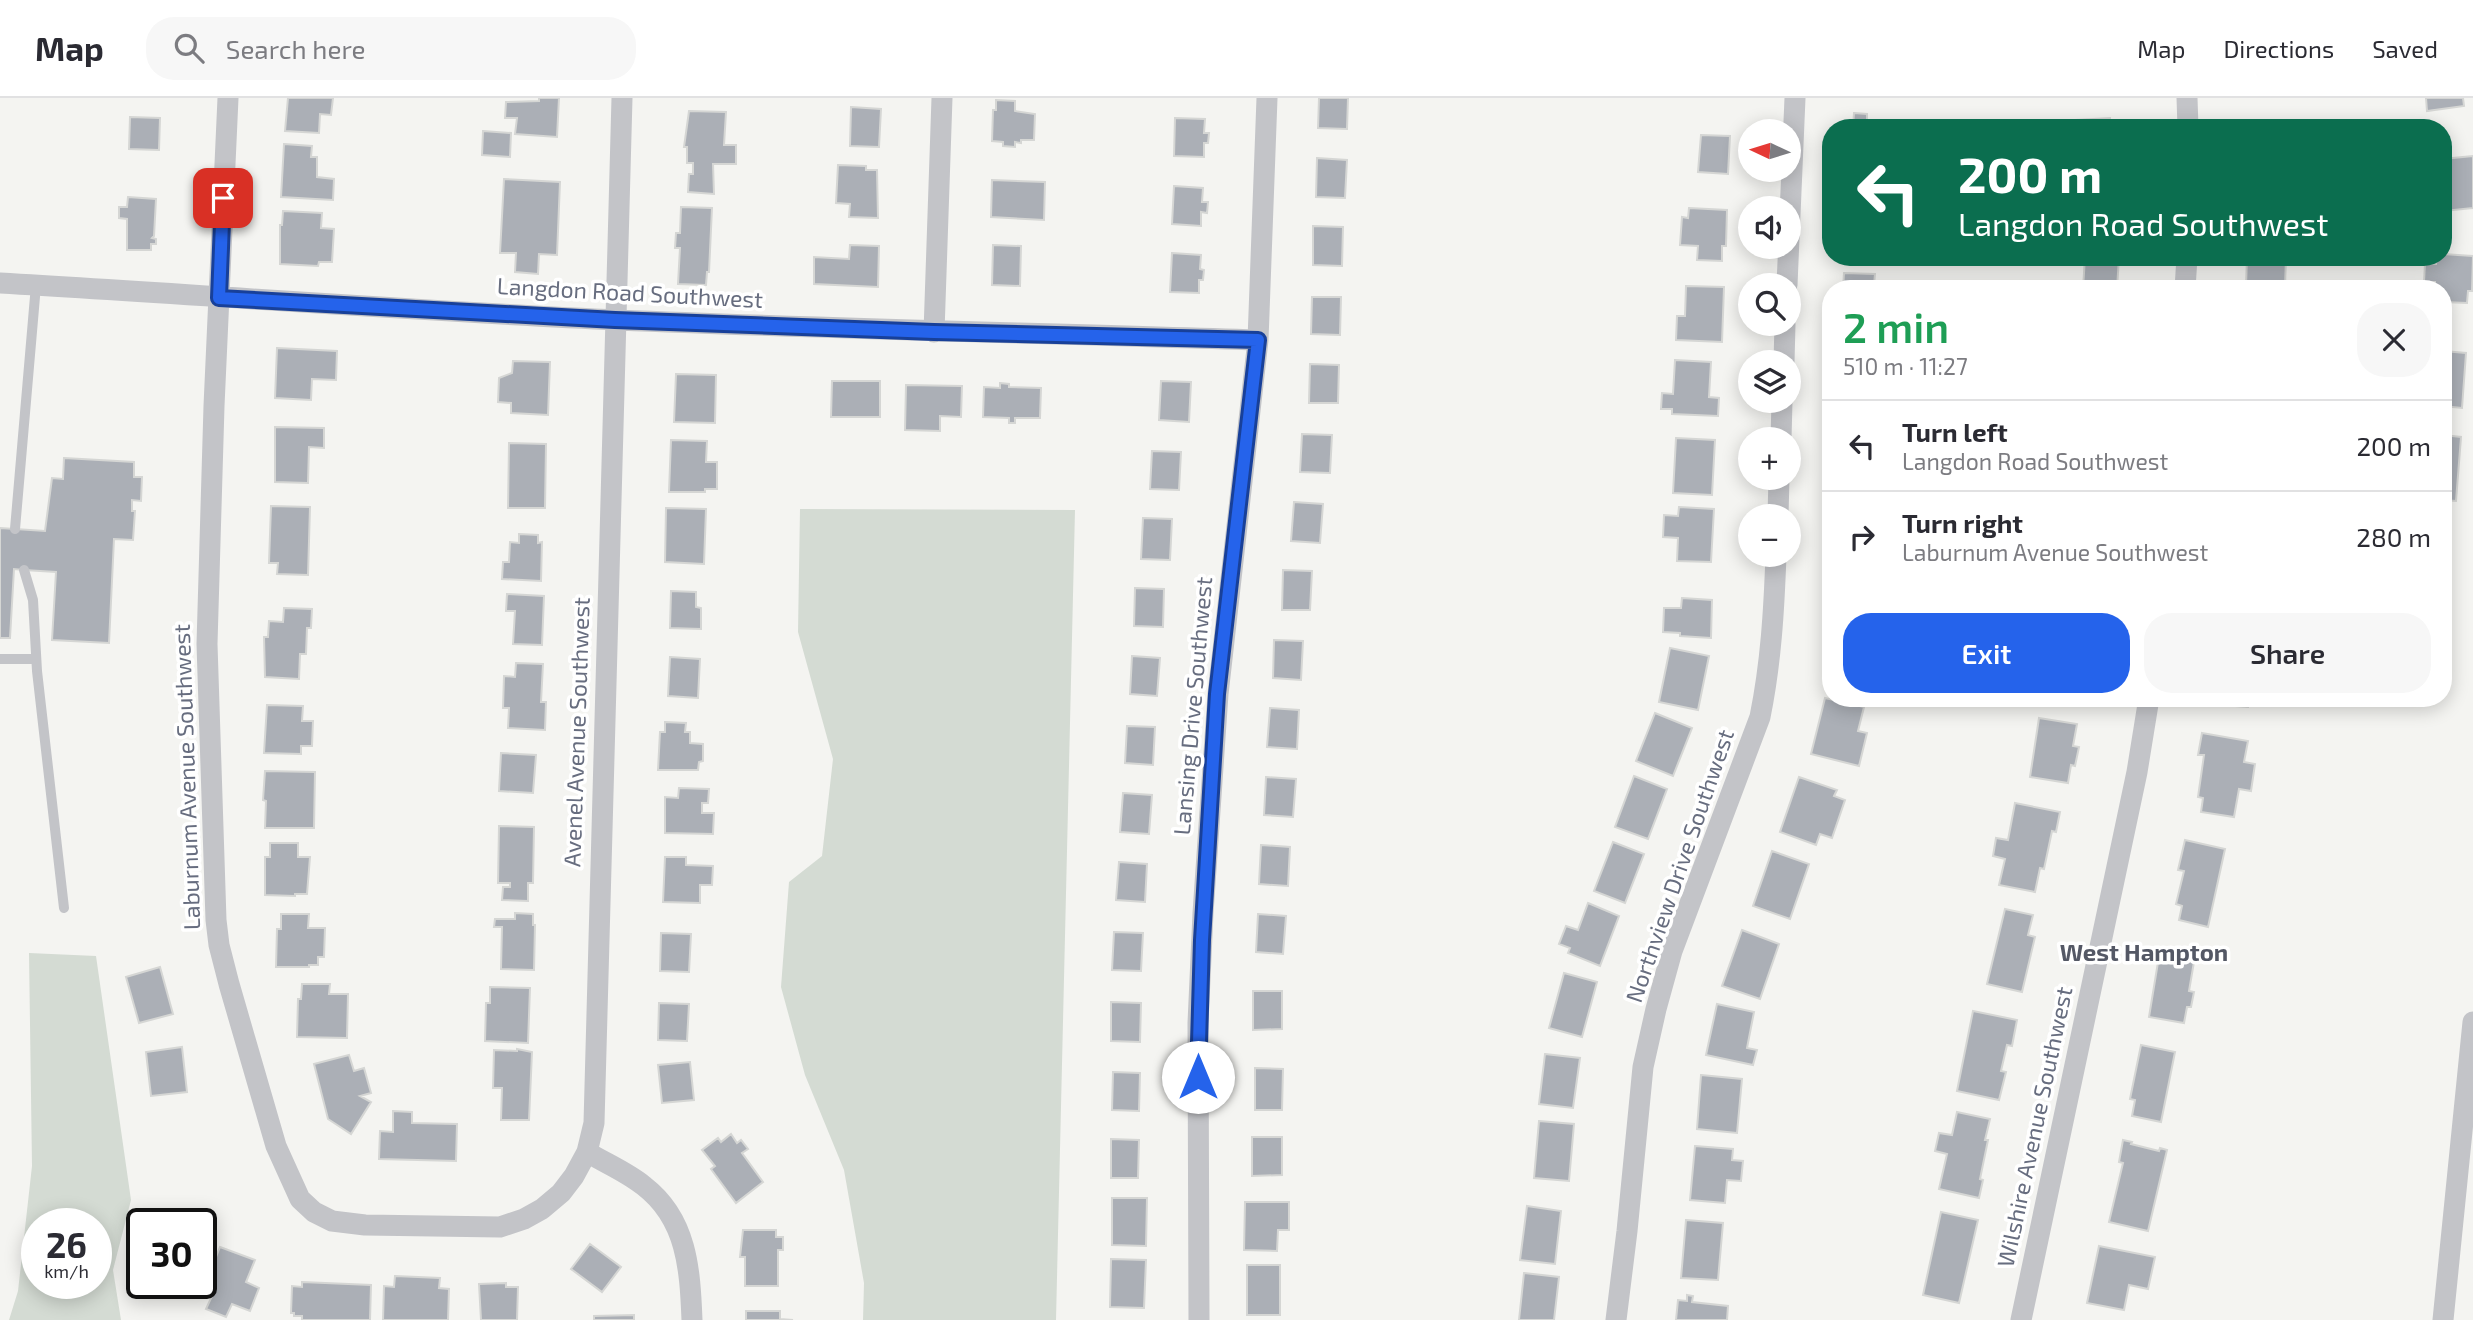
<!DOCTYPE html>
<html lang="en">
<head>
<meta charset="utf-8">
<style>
	body { margin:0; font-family:"Exo 2",sans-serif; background:#f7f7f7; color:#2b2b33; height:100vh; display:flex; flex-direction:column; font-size:26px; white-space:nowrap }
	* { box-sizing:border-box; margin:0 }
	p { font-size:23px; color:#7c7c81 }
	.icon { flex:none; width:38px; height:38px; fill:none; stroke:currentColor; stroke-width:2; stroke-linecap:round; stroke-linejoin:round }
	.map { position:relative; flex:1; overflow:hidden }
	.panel { position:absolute; left:1822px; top:182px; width:630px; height:427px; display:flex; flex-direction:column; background:#fff; border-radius:28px; box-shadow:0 4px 18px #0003 }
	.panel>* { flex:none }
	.banner { position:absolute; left:1822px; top:21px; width:630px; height:147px; border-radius:28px; box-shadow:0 4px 18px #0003; background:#0b6e4f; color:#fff; overflow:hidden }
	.needle { width:46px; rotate:274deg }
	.tools { position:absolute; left:1738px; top:21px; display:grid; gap:14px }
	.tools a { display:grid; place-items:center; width:63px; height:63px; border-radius:50%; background:#fff; box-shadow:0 4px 18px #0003; font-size:35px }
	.speed { position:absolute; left:21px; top:1110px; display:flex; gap:14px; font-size:35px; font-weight:700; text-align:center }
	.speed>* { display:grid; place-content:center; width:91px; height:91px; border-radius:50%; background:#fff; box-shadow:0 4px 18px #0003; line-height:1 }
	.speed small { font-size:18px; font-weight:400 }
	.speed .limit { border:4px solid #111; border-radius:10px; background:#fff; color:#111 }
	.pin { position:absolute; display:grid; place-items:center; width:60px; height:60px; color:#fff; margin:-30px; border-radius:14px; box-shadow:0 4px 10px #0006 }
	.me { position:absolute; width:77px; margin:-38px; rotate:0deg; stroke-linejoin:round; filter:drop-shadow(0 0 5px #0008) }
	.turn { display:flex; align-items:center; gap:24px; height:147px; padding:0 21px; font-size:32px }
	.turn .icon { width:91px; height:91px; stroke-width:2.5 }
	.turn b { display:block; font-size:49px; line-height:60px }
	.round { display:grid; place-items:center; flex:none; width:74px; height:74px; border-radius:28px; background:#f7f7f7 }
	.headline { display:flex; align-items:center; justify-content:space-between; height:119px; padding:0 21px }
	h1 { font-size:42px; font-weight:600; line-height:52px; color:#1e9e55 }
	.primary-button { display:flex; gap:14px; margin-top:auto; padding:14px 21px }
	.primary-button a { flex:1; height:80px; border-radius:28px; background:#2563eb; color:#fff; font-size:28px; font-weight:600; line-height:80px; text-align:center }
	.primary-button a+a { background:#f7f7f7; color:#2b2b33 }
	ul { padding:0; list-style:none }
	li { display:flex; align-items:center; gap:21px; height:91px; padding:0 21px; border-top:2px solid #e1e1e2 }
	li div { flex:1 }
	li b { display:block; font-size:26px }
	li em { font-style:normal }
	header { display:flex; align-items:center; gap:42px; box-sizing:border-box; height:98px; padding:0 35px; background:#fff; border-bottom:2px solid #e1e1e2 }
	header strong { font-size:33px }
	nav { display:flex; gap:38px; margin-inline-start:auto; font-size:24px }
	.search { width:490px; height:63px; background:#f7f7f7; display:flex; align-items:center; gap:18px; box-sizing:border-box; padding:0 24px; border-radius:28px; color:#7c7c81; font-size:26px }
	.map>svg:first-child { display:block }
	.green { fill:#d4dbd3; fill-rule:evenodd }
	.building { fill:#abafb6; stroke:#d5d6d4; stroke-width:2 }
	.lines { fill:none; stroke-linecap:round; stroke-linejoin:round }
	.lane { stroke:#c3c4c8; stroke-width:10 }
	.street { stroke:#c3c4c8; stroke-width:21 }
	.route-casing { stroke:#184099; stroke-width:18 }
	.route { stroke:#2563eb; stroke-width:12 }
	.labels { text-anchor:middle; stroke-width:7; stroke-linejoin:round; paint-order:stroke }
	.street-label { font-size:23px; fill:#676d7f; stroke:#fff }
	.neighbourhood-label { font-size:24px; font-weight:bold; fill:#545865; stroke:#fff }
</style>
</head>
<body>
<header>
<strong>Map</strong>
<div class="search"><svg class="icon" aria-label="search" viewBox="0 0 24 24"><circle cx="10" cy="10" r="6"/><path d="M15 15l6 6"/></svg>Search here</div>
<nav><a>Map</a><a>Directions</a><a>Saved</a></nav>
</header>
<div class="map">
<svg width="2473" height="1222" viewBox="0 0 2473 1222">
	<rect width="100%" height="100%" fill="#f4f4f1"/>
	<path class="green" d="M800,411L1075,412L1056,1222H863L864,1185L844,1072L805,977L781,889L789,784L822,758L833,661L798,534Z
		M29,855L96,858L131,1102L113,1172L121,1222H9L18,1193L32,1068ZM37,1125H96V1185H37Z"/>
	<path class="building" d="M288,0H333L331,17L320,16L319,35L285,33Z
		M539,0H559L557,39L515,36L517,20H505L506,4L539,3Z
		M1319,0H1348L1347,31L1318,30Z
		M2426,0H2463L2464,8L2427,13Z
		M996,2L1015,3V13L1035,16L1034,42H1021V45L1015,44V49L1003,48V44L992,43L993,12H996Z
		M851,9L881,11L879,49L850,48Z
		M689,13L726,14L724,47H736V66H713L714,96L688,94L689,76H693V65H687V49H684Z
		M1854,15L1867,16V23L1897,25V30H1853Z
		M130,19L160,20L159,52L129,51Z
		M1175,20L1205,21L1204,35H1209L1208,45H1204V59L1174,58Z
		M2110,20V30H2077L2076,22Z
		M2287,23V30H2248V24Z
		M483,33L511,35L510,59L482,57Z
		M1701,37L1730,38L1728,76L1698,74Z
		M284,46L312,48L311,59H317V79L334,81L333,102L281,99Z
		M2473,58V110L2444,113L2443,61Z
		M1317,60L1347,62L1345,100L1316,99Z
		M838,67L866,68V72H877L878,120L849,119L850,106L836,105Z
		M504,81L560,84L557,157L539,156L538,176L515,174L516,155H500Z
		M992,82L1045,84L1044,122L991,119Z
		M1174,88L1203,90L1202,104H1208L1207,115L1201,114V128L1172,126Z
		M128,99L156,101L154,138L152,140L156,141V146H151V152H127V121L119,120V109H127Z
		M681,109L712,110L709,174H707L706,187L678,186L680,150H675L676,135H680Z
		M1689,110L1727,112L1726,148H1722V163L1697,162L1698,148L1680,147L1682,119L1688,120Z
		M283,113L322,115L321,130L334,131L332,164H319L318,168L280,166V127H282Z
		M1313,128L1343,129L1342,168L1313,167Z
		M850,147L879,148L878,189L814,186V159L849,161Z
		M993,147L1021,148L1020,188L992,187Z
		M1172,155L1201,157L1200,171L1204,172L1203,182H1199V195L1170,194Z
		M2443,156L2473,158L2472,193H2468L2467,205L2443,204V191H2435V184H2424L2425,165L2436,166L2437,159H2443Z
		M2085,159H2119L2117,191H2083Z
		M2247,159H2286L2285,189L2246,188Z
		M1844,175L1875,176L1874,187L1896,188L1895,191H1843Z
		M1686,188L1724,189L1722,244L1676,242L1677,218H1685Z
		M1312,199H1341L1340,237L1311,236Z
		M277,250L337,253L336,282L312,281L311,302L275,300Z
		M2443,253L2466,255L2462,310L2443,308Z
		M1675,262L1711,264L1709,299L1719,300L1718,318L1672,316V311H1661L1662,295L1673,296Z
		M513,263L550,264L548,317L511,315V305L498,304L499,280L512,275Z
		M1310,266L1339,267L1338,305H1309Z
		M676,276L716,277L715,325L674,324Z
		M832,283H880V319H831Z
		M1161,283L1191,284L1189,324L1159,322Z
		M1000,285L1009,286V289L1041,290L1040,320H1015V325H1009V320L983,319L984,289L1000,290Z
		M906,287L962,288L961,319L940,318V333L905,332Z
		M275,329L324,330V350L309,349L308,385L275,384Z
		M1302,336L1332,337L1330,375L1300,374Z
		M2443,337L2461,339L2456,403L2443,402Z
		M1676,340L1715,342L1712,397L1673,395Z
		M671,342L707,343L706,364H717V391H705V394H669Z
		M509,345L546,346L545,410H508Z
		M1152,353L1181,354L1179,392L1150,391Z
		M64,360L134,364V379H142L141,403L132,402V413H135L133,442L114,441L109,545L52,542L56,474L24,472L14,471L10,540H0V430L45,433L52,380L63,381Z
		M1294,404L1323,406L1320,445L1291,443Z
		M271,408L310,409L308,477L277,476L278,465H269Z
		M1679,409L1714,411L1711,464L1677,463L1678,440L1663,439L1664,417L1678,418Z
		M666,410L706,411L704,466L665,464Z
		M1143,420L1172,421L1170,462L1141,461Z
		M519,436L538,437V445L542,444L541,483L502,481L503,464H509L510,444L519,445Z
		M1283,472L1312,473L1310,512H1282Z
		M1135,490L1164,491L1163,529L1134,528Z
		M671,493L696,494V509L701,510V531L670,530Z
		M507,496L544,498L542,547L513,546L515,513H506Z
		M1682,500L1712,502L1711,540L1680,538V535L1663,534L1664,510H1681Z
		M284,510L312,511L311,530H307L306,556H300L299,581L265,579L264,539H268L269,523L283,524Z
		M1827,518H1830V577H1827Z
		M1274,542L1303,543L1301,582L1273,580Z
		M1670,550L1709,558L1698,612L1659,604Z
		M1132,558L1160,560L1157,598L1130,596Z
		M670,559L700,561L698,600L668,598Z
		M516,565L543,566L541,604H546L545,632L508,630L509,610H503L504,578L515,579Z
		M1825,600L1864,609L1858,633L1867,635L1859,668L1811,656Z
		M2208,600H2249L2248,609L2208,606Z
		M267,607L303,608L302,623H313L312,648H301V656L264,655Z
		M1270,610L1299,612L1297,651L1267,649Z
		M1655,615L1692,630L1673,678L1636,663Z
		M2039,620L2077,626L2073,648L2079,649L2075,668L2071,667L2068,685L2030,679Z
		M665,624L686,625L685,634H690V645L703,646V663L699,664L698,672H658L660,634H665Z
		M1127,628L1155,629L1153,667L1125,665Z
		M2202,635L2248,643L2244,664L2255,666L2251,693L2239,691L2234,719L2201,714L2203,700L2198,699L2204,657H2198Z
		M501,655L536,657L533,695L499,693Z
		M265,673L315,674L314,730H265L266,703L263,702Z
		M1634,678L1667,691L1648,741L1615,729Z
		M1266,679L1296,681L1293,719L1264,717Z
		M1799,679L1837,692L1834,698L1845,702L1832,740L1820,736L1816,747L1780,734Z
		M679,690L709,691L708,705H702V715H714L713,736L665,735V699L678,700Z
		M1123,695L1152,697L1149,736L1120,734Z
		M2015,705L2060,714L2056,734L2052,733L2044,771L2040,770L2035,794L1999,787L2005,761L1993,758L1996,740L2008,742Z
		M499,728L534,729L533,785H528V803L502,802L503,789H510V785H498Z
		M2185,742L2225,751L2208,829L2179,822L2182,808L2176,806L2184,773L2178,772Z
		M1613,744L1644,756L1625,805L1594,793Z
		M270,745H298V759H310L307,796H295V798L265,797V759H270Z
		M1261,747L1290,749L1288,788L1259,786Z
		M1772,753L1809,766L1790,821L1753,808Z
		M665,759H686V767L713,768L712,787H700V805L663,804Z
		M1119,764L1147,766L1145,804L1116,802Z
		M1588,805L1619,818L1600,868L1568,855L1570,850L1559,846L1566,828L1578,832Z
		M2005,811L2033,817L2028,837L2035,839L2022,894L1987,886Z
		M515,815L533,816V827H535L534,872L501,871L502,829H494L495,821H515Z
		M281,816H309L308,830H325L324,859H318V867H309V869H276L277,831H281Z
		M1258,816L1286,818L1283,856L1256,854Z
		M1742,832L1779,846L1760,901L1722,888Z
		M1114,834L1143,835L1141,873L1112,872Z
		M661,835L691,836L689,874L660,873Z
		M2160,852L2195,858L2189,893L2194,894L2191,909H2187L2184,925L2149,919Z
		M160,869L173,916L139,925L126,879Z
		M1564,875L1597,884L1582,939L1549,930Z
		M302,886H330L329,896H348L347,940L297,939L298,901H301Z
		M490,889L530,890L528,945L485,943L486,905H490Z
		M1253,893H1282V931L1253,932Z
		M1111,904L1141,905L1140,944L1111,943Z
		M659,905L689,906L687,943L658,942Z
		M1717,906L1754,914L1747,950L1757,952L1753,967L1706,957Z
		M1973,913L2017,922L2012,948L2007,947L2001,973L2006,974L1999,1002L1957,993Z
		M2141,947L2175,954L2161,1024L2132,1018L2135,1002L2130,1001Z
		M182,949L187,994L151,998L146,954Z
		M517,951L532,954L529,1022H501L502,990H493L494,952L517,953Z
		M1545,956L1580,960L1573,1010L1539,1006Z
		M349,957L354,973L364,970L371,995L360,998L371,1004L351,1036L328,1021L314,966Z
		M690,964L694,1002L662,1005L658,967Z
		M1255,970L1283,971L1282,1012H1255Z
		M1113,974L1140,975L1139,1013L1112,1012Z
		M1701,977L1742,981L1737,1035L1697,1031Z
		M393,1013L412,1014V1025L457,1026L456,1063L379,1061L380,1033L393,1034Z
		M1957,1014L1990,1021L1985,1042H1988L1980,1081L1983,1082L1979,1100L1939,1091L1947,1056L1935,1053L1939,1035L1952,1037Z
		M1539,1023L1574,1026L1569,1083L1534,1080Z
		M731,1036L737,1045L741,1042L748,1051L742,1055L763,1084L736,1105L711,1071L715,1068L702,1052L718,1040L721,1044Z
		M1252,1039H1282V1077L1252,1078Z
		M1111,1041L1139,1042L1138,1080H1111Z
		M2123,1042L2132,1044L2131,1046L2159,1053L2160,1050L2167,1052L2148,1133L2109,1124L2123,1065L2119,1064Z
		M1695,1048L1733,1051L1732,1062L1743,1063L1741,1083L1727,1082L1725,1105L1690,1102Z
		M1112,1100H1147L1146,1148L1112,1147Z
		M1245,1104H1289V1132H1278L1277,1153L1244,1152Z
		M1527,1108L1561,1113L1555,1166L1520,1162Z
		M1941,1114L1978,1122L1959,1205L1923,1197Z
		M1686,1122L1723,1125L1718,1182L1681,1180Z
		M743,1132H776V1139H783V1152H778V1188H745V1159H740Z
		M590,1146L621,1169L602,1194L571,1171Z
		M2099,1148L2155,1159L2148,1191L2129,1187L2124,1212L2087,1205Z
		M220,1149L255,1162L246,1184L259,1190L250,1213L232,1206L226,1219L206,1211L212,1198L202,1194Z
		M1111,1161L1146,1162L1144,1210L1110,1209Z
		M1247,1167H1280V1217H1247Z
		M1524,1175L1559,1179L1554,1222H1519Z
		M395,1178L440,1180L439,1190L449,1191L448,1222H383L384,1188L394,1189Z
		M302,1184L371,1187L370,1222H302V1218H294V1215H291L292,1188L302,1189Z
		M506,1185V1189H518L517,1222H481L479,1186Z
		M1687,1197L1693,1198L1692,1204L1728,1208L1727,1222H1676L1678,1202L1687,1203Z
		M746,1213H780V1221L793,1222H746Z
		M634,1217V1222H594V1218Z"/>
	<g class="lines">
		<path class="lane" d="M15,431L36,187
			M24,472L33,502L37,573L64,810
			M0,561H36"/>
		<path class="street" d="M228,0L214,308L207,546L216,822L219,847L229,886L276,1048L300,1101L314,1114L332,1123L365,1127L500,1129L524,1121L542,1111L561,1095L574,1078L587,1054L594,1025L622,0
			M2187,0L2188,30
			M0,185C206,197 413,213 619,222C832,231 1045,235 1258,242
			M1787,187L1795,0
			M2185,191L2187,159
			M934,234L942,0
			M1784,264L1785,226
			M1781,341L1782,303
			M1778,418L1779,380
			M587,1054C605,1065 627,1074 644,1088C687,1121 690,1171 692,1222
			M1199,1222L1198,925L1203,815L1218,596L1258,242L1267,0
			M1616,1222L1627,1133L1643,969L1656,911L1672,853L1760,619C1771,565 1774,512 1776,457
			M2021,1222L2137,674L2149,600
			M2443,1222L2473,924"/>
	</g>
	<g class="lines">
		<g class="route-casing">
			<path id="route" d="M223,100L219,200L615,222L934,234L1258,242L1217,596L1202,842L1198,979"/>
		</g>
		<use href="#route" class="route"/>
	</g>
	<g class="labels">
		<g class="street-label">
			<text transform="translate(630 195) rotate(3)" y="8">Langdon Road Southwest</text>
			<text transform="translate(1193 608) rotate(-85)" y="8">Lansing Drive Southwest</text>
			<text transform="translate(577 634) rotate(-88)" y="8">Avenel Avenue Southwest</text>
			<text transform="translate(187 679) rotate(-92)" y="8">Laburnum Avenue Southwest</text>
			<text transform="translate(1680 768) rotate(-71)" y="8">Northview Drive Southwest</text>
			<text transform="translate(2035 1029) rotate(-78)" y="8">Wilshire Avenue Southwest</text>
		</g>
		<g class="neighbourhood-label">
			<text x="2144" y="863">West Hampton</text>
		</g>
	</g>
</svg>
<div class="tools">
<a><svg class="needle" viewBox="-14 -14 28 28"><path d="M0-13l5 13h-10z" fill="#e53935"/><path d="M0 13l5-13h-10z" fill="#7c7c81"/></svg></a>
<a><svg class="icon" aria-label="sound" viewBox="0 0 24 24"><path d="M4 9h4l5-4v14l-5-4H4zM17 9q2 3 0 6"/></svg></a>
<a><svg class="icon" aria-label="search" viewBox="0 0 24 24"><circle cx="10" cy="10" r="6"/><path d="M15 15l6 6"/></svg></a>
<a><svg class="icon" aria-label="layers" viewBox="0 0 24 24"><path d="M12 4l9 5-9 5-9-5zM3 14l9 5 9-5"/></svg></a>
<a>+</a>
<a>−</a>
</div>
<div class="speed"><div>26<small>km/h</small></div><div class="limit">30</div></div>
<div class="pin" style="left:223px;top:100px;background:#d93025"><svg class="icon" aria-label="arrive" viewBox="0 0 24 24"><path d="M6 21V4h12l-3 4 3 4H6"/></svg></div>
<svg class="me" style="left:1198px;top:979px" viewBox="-20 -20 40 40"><circle r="19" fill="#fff"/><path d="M0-13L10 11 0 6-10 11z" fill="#2563eb"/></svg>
<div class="banner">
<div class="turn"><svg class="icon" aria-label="left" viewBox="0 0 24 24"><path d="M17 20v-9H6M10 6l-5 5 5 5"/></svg><div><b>200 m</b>Langdon Road Southwest</div></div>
</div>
<section class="panel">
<div class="headline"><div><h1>2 min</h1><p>510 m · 11:27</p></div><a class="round"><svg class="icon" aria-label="close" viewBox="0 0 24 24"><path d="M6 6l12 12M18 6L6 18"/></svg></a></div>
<ul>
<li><svg class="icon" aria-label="left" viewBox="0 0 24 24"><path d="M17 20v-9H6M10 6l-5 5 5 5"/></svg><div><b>Turn left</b><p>Langdon Road Southwest</p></div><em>200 m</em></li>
<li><svg class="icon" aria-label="right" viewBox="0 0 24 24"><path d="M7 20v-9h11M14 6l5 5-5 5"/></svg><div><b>Turn right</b><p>Laburnum Avenue Southwest</p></div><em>280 m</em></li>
</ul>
<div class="primary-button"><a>Exit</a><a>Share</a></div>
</section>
</div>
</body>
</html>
